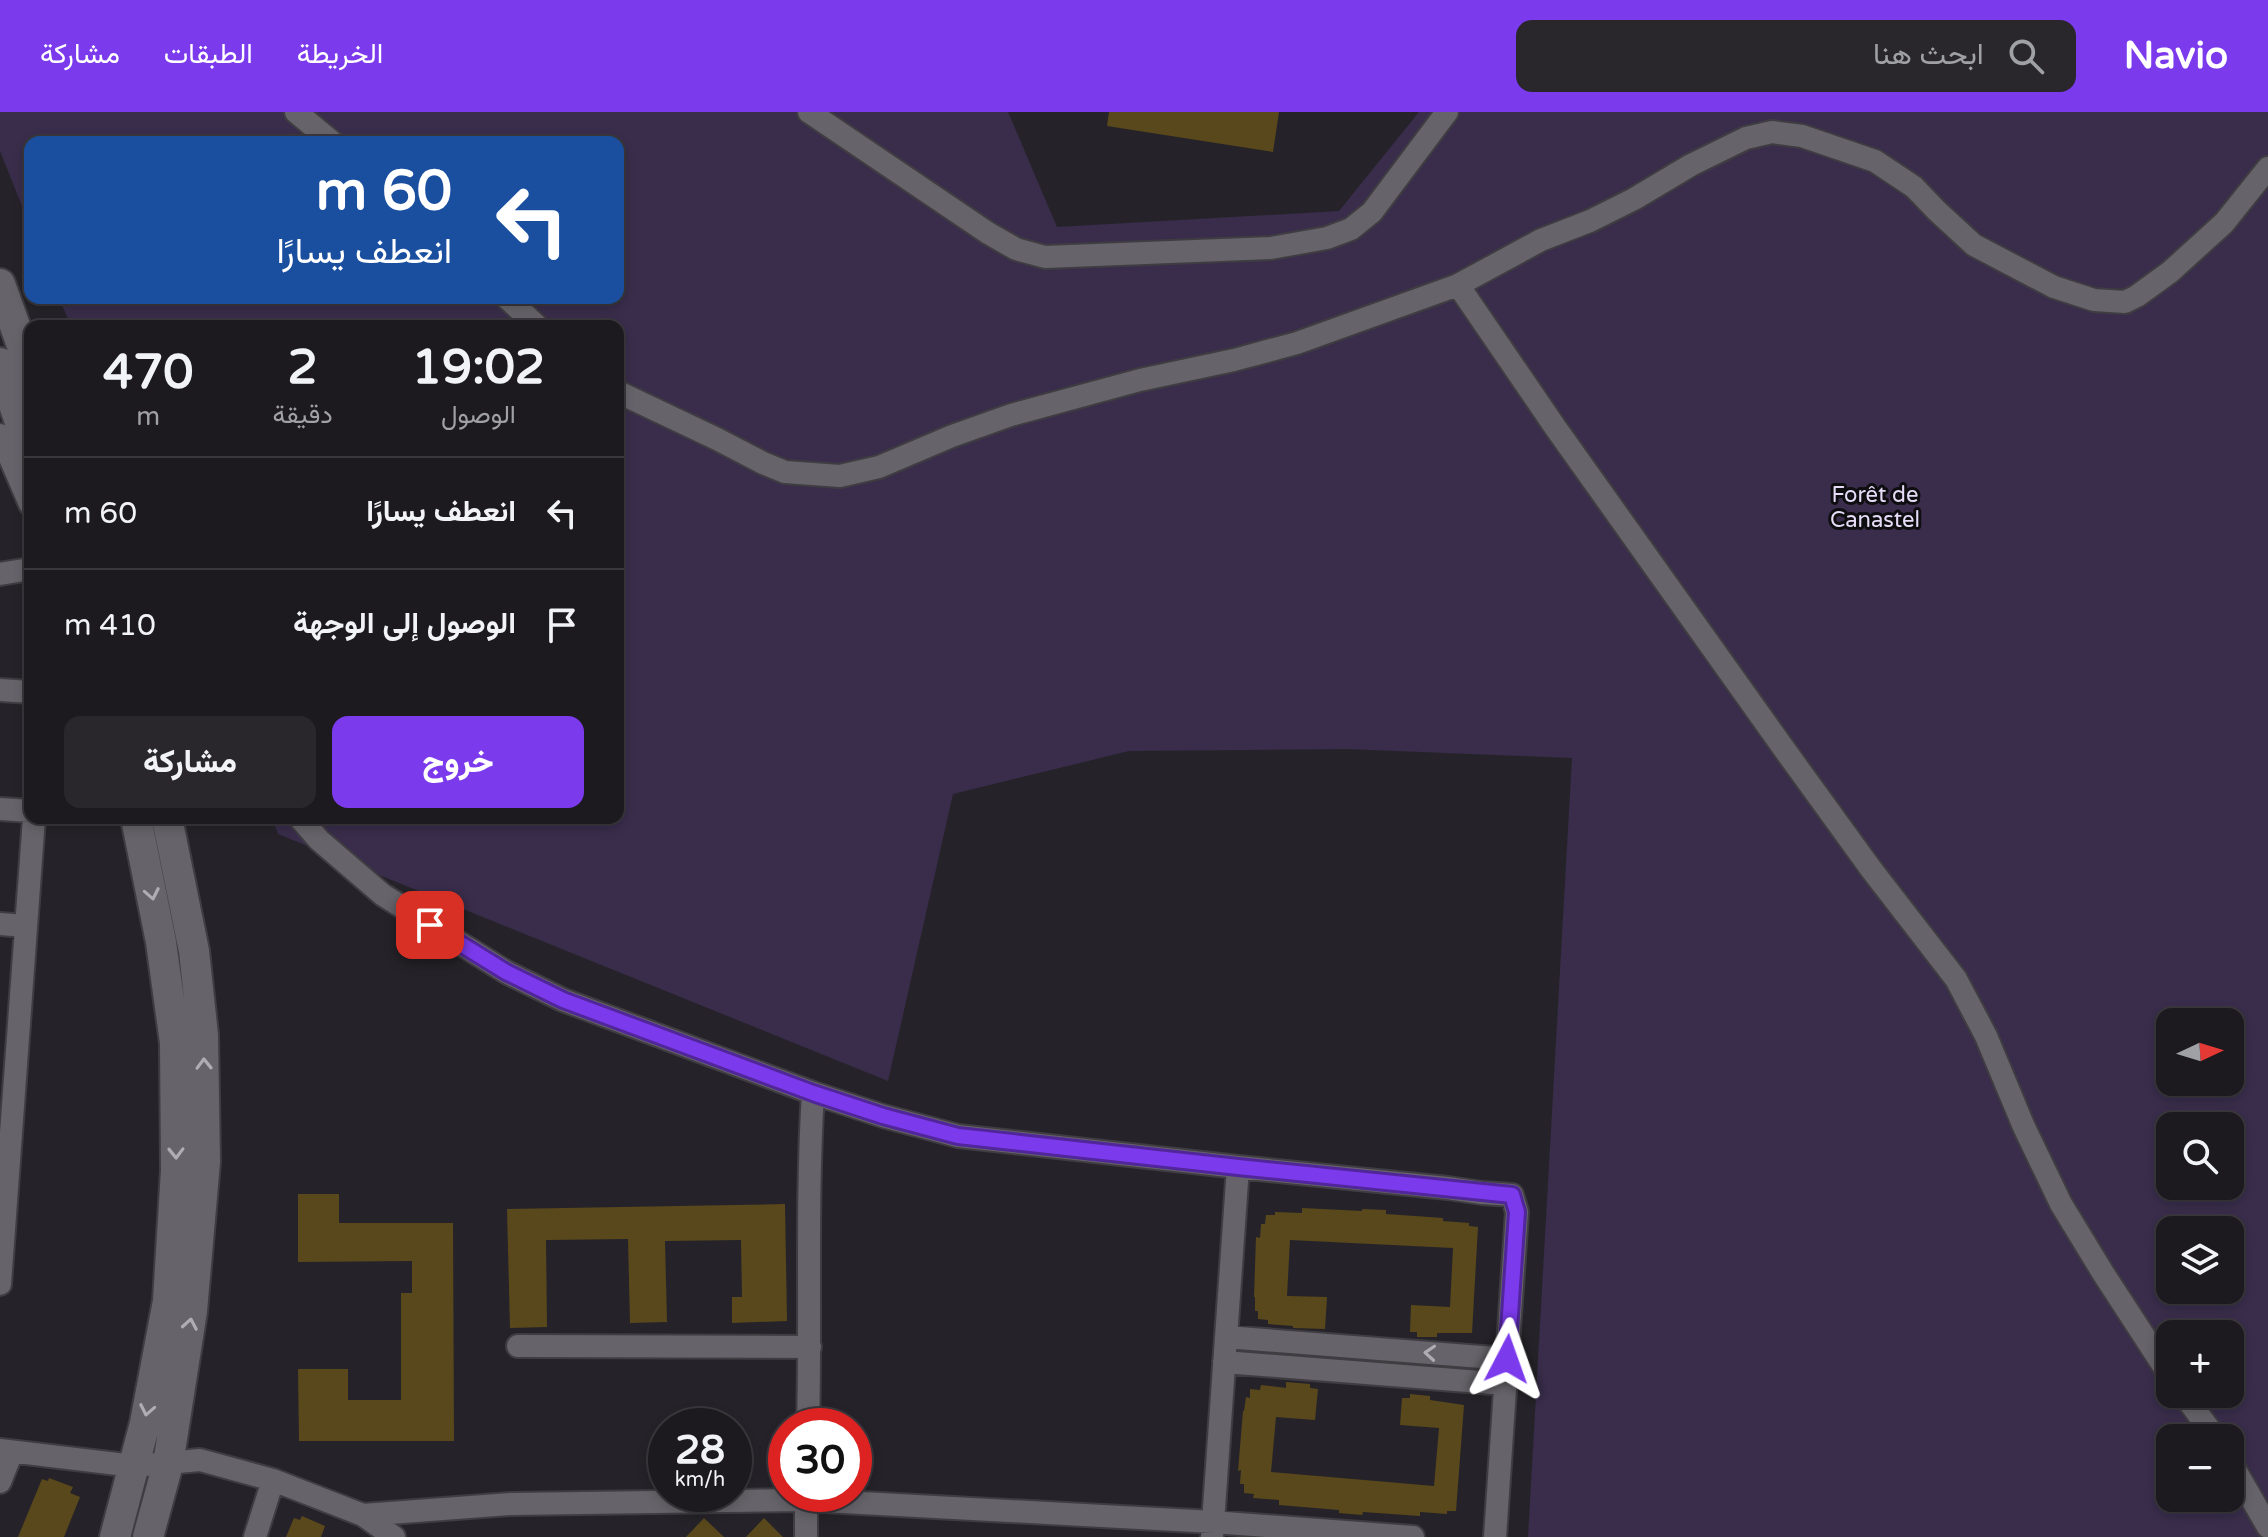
<!DOCTYPE html>
<html lang="ar">
<head>
<meta charset="utf-8">
<style>
	body { margin:0; font-family:"Varela Round",Vazirmatn,sans-serif; background:#29272c; color:#f1f3f6; direction:rtl; height:100vh; display:flex; flex-direction:column; font-size:30px; white-space:nowrap }
	* { box-sizing:border-box; margin:0 }
	p { font-size:26px; color:#a0a1a4 }
	.icon { flex:none; width:44px; height:44px; fill:none; stroke:currentColor; stroke-width:2; stroke-linecap:round; stroke-linejoin:round }
	.map { position:relative; flex:1; overflow:hidden; direction:ltr }
	.drawer { position:absolute; left:24px; top:208px; width:600px; height:504px; display:flex; flex-direction:column; background:#1c1a1f; border-radius:16px; box-shadow:0 4px 12px #0003,0 0 0 2px #3a383d; direction:rtl }
	.drawer>* { flex:none }
	.guide { position:absolute; left:24px; top:24px; width:600px; height:168px; border-radius:16px; box-shadow:0 4px 12px #0003,0 0 0 2px #3a383d; direction:rtl; background:#1a4fa0; color:#fff; overflow:hidden }
	.needle { width:52px; rotate:86deg }
	.fabs { position:absolute; left:2156px; top:896px; display:grid; gap:16px }
	.fabs a { display:grid; place-items:center; width:88px; height:88px; border-radius:16px; background:#1c1a1f; box-shadow:0 4px 12px #0003,0 0 0 2px #3a383d; font-size:40px }
	.speed { position:absolute; left:648px; top:1296px; display:flex; gap:16px; font-size:40px; font-weight:700; text-align:center }
	.speed>* { display:grid; place-content:center; width:104px; height:104px; border-radius:50%; background:#1c1a1f; box-shadow:0 4px 12px #0003,0 0 0 2px #3a383d; line-height:1 }
	.speed small { font-size:20px; font-weight:400 }
	.speed .limit { border:12px solid #d22; background:#fff; color:#111 }
	.pin { position:absolute; display:grid; place-items:center; width:68px; height:68px; color:#fff; margin:-34px; border-radius:16px; box-shadow:0 4px 12px #0006 }
	.me { position:absolute; width:88px; margin:-44px; rotate:4deg; stroke-linejoin:round; filter:drop-shadow(0 0 6px #0008) }
	.turn { display:flex; align-items:center; gap:28px; height:168px; padding:0 40px; font-size:36px }
	.turn .icon { width:104px; height:104px; stroke-width:2.5 }
	.turn b { display:block; font-size:56px; line-height:68px }
	.eta { display:flex; justify-content:space-evenly; align-items:center; height:136px; text-align:center }
	.eta b { font-size:48px; font-weight:800; line-height:56px }
	.primary-button { display:flex; gap:16px; margin-top:auto; padding:16px 40px }
	.primary-button a { flex:1; height:92px; border-radius:16px; background:#7c3aed; color:#fff; font-size:32px; font-weight:800; line-height:92px; text-align:center }
	.primary-button a+a { background:#29272c; color:#f1f3f6 }
	ul { padding:0; list-style:none }
	li { display:flex; align-items:center; gap:24px; height:112px; padding:0 40px; border-top:2px solid #3a383d }
	li div { flex:1 }
	li b { display:block; font-size:30px }
	li em { font-style:normal }
	header { display:flex; align-items:center; gap:48px; box-sizing:border-box; height:112px; padding:0 40px; background:#7c3aed; color:#fff }
	header strong { font-size:38px }
	nav { display:flex; gap:44px; margin-inline-start:auto; font-size:28px }
	.search { width:560px; height:72px; background:#29272c; display:flex; align-items:center; gap:20px; box-sizing:border-box; padding:0 28px; border-radius:16px; color:#a0a1a4; font-size:30px }
	.map>svg:first-child { display:block }
	.green { fill:#392d4b; fill-rule:evenodd }
	.building { fill:#59481b }
	.lines { fill:none; stroke-linecap:round; stroke-linejoin:round }
	.street-casing { stroke:#3f3d42; stroke-width:26 }
	.secondary-casing { stroke:#3f3d42; stroke-width:34 }
	.street { stroke:#66636a; stroke-width:22 }
	.secondary { stroke:#66636a; stroke-width:30 }
	.oneway { stroke:#afadb3 }
	.route-casing { stroke:#51269a; stroke-width:20 }
	.route { stroke:#7c3aed; stroke-width:14 }
	.labels { text-anchor:middle; stroke-width:6; stroke-linejoin:round; paint-order:stroke }
	.park-label { font-size:22px; fill:#e6dcf8; stroke:#0e0d10 }
</style>
</head>
<body>
<header>
<strong>Navio</strong>
<div class="search"><svg class="icon" aria-label="search" viewBox="0 0 24 24"><circle cx="10" cy="10" r="6"/><path d="M15 15l6 6"/></svg>ابحث هنا</div>
<nav><a>الخريطة</a><a>الطبقات</a><a>مشاركة</a></nav>
</header>
<div class="map">
<svg width="2268" height="1425" viewBox="0 0 2268 1425">
	<rect width="100%" height="100%" fill="#252329"/>
	<path class="green" d="M0,0H1008L1057,115L1339,99L1419,0H2268V1425H1528L1572,646L1347,637L1129,639L953,682L888,969L278,722L272,706H618V214H71L59,186H618V30H30V114L0,39ZM2170,910H2230V970H2170ZM2170,1014H2230V1074H2170ZM2170,1118H2230V1178H2170ZM2170,1222H2230V1282H2170ZM2170,1326H2230V1386H2170Z"/>
	<path class="building" d="M1109,0H1279L1273,40L1107,14Z
		M298,1082H339V1111H453L454,1329H299L298,1257H348V1288H401V1181H412V1149L298,1150Z
		M785,1092L787,1209L732,1211V1185H742L741,1128L665,1129L667,1210L630,1211L628,1127L546,1128L547,1215L510,1216L507,1097Z
		M1302,1096L1362,1099V1097L1386,1098V1102L1443,1106V1109L1469,1111V1114L1478,1115L1472,1221H1437V1225H1417V1220H1410L1411,1193L1450,1195L1453,1136L1290,1128L1287,1184L1327,1185L1325,1217L1293,1216V1214L1268,1212V1208L1258,1207V1199H1255V1185H1254L1256,1125L1260,1126L1261,1112H1265L1266,1103H1275V1100L1302,1101Z
		M1286,1270L1310,1272V1276L1318,1277L1315,1308L1276,1305L1271,1360L1434,1374L1439,1316L1400,1313L1402,1286H1410V1282L1430,1284V1288L1464,1293L1456,1399H1447V1402L1420,1400V1404L1363,1400L1362,1403L1339,1401V1398L1279,1393V1388L1253,1386L1254,1382L1244,1381V1372H1240L1241,1358L1238,1359L1243,1299H1244L1246,1285L1250,1286V1277L1260,1278L1261,1273L1286,1276Z
		M49,1366L73,1375L70,1381L80,1385L64,1425H18L42,1367L48,1369Z
		M302,1404L325,1414L321,1425H286L294,1406L300,1408Z
		M704,1406L724,1425H686Z
		M764,1406L783,1425H746Z"/>
	<g class="lines">
		<g class="street-casing">
			<path id="street" d="M296,0L332,30
				M809,0L988,121L1016,137L1045,145L1271,136L1327,126L1351,117L1372,100L1447,0
				M1458,173L1555,315L1787,641L1871,757L1956,867L1986,924L2024,1015L2061,1092L2103,1161L2170,1264
				M507,186L537,214
				M618,280L717,327L763,351L785,360L840,364L879,355L952,324L1011,303L1140,268L1234,248L1297,231L1458,173L1541,128L1590,109L1634,87L1691,53L1746,26L1772,20L1802,24L1875,49L1914,75L1937,99L1974,133L2054,175L2094,188L2125,190L2137,184L2170,160L2224,111L2268,56
				M0,323L30,392
				M0,462L30,457
				M0,578L30,580
				M0,697L30,699
				M300,706L319,728L383,783L506,860L563,888L813,981L883,1004L958,1024L1238,1055L1448,1076L1482,1081L1512,1083L1517,1100L1495,1425
				M0,812L25,814
				M0,1172L34,706
				M1226,1225L1507,1247
				M518,1234L810,1235
				M1224,1250L1506,1272
				M2183,1282L2216,1326
				M808,1314C811,1203 806,1092 813,981
				M0,1338L134,1354L200,1348L273,1368L363,1403L394,1425
				M2230,1349L2268,1415
				M0,1370L12,1340
				M363,1403L511,1392L806,1388L1213,1410L1413,1425
				M255,1425L273,1368
				M806,1425V1382
				M1212,1425L1238,1055"/>
		</g>
		<g class="secondary-casing">
			<path id="secondary" d="M0,172L30,256
				M0,251L30,340
				M115,1425L145,1311L168,1189L176,1058L175,931L161,830L136,706
				M148,1425L168,1352L192,1199L205,1050L203,923L194,839L167,706"/>
		</g>
		<use href="#street" class="street"/>
		<use href="#secondary" class="secondary"/>
	</g>
	<defs><path id="oneway-chevron" d="M-2-3.5L2.5 0L-2 3.5" fill="none" stroke-width="1.6" stroke-linecap="round" stroke-linejoin="round" transform="scale(2)"/></defs>
	<g class="oneway">
		<use href="#oneway-chevron" transform="translate(152 782) rotate(79)"/>
		<use href="#oneway-chevron" transform="translate(204 952) rotate(-91)"/>
		<use href="#oneway-chevron" transform="translate(176 1041) rotate(89)"/>
		<use href="#oneway-chevron" transform="translate(190 1212) rotate(-80)"/>
		<use href="#oneway-chevron" transform="translate(1430 1241) rotate(-176)"/>
		<use href="#oneway-chevron" transform="translate(147 1298) rotate(101)"/>
	</g>
	<g class="lines">
		<g class="route-casing">
			<path id="route" d="M430,813L506,860L563,888L813,981L883,1004L958,1024L1238,1055L1512,1083L1517,1100L1507,1247"/>
		</g>
		<use href="#route" class="route"/>
	</g>
	<g class="labels">
		<g class="park-label">
			<text x="1875" y="390">Forêt de<tspan x="1875" dy="25">Canastel</tspan></text>
		</g>
	</g>
</svg>
<div class="fabs">
<a><svg class="needle" viewBox="-14 -14 28 28"><path d="M0-13l5 13h-10z" fill="#e53935"/><path d="M0 13l5-13h-10z" fill="#a0a1a4"/></svg></a>
<a><svg class="icon" aria-label="search" viewBox="0 0 24 24"><circle cx="10" cy="10" r="6"/><path d="M15 15l6 6"/></svg></a>
<a><svg class="icon" aria-label="layers" viewBox="0 0 24 24"><path d="M12 4l9 5-9 5-9-5zM3 14l9 5 9-5"/></svg></a>
<a>+</a>
<a>−</a>
</div>
<div class="speed"><div>28<small>km/h</small></div><div class="limit">30</div></div>
<div class="pin" style="left:430px;top:813px;background:#d93025"><svg class="icon" aria-label="arrive" viewBox="0 0 24 24"><path d="M6 21V4h12l-3 4 3 4H6"/></svg></div>
<svg class="me" style="left:1507px;top:1247px" viewBox="-20 -20 40 40"><path d="M0-17L14 15 0 8-14 15z" fill="#7c3aed" stroke="#fff" stroke-width="4"/></svg>
<div class="guide">
<div class="turn"><svg class="icon" aria-label="left" viewBox="0 0 24 24"><path d="M17 20v-9H6M10 6l-5 5 5 5"/></svg><div><b>60 m</b>انعطف يسارًا</div></div>
</div>
<section class="drawer">
<div class="eta">
<div><b>19:02</b><p>الوصول</p></div>
<div><b>2</b><p>دقيقة</p></div>
<div><b>470</b><p>m</p></div>
</div>
<ul>
<li><svg class="icon" aria-label="left" viewBox="0 0 24 24"><path d="M17 20v-9H6M10 6l-5 5 5 5"/></svg><div><b>انعطف يسارًا</b></div><em>60 m</em></li>
<li><svg class="icon" aria-label="arrive" viewBox="0 0 24 24"><path d="M6 21V4h12l-3 4 3 4H6"/></svg><div><b>الوصول إلى الوجهة</b></div><em>410 m</em></li>
</ul>
<div class="primary-button"><a>خروج</a><a>مشاركة</a></div>
</section>
</div>
</body>
</html>
